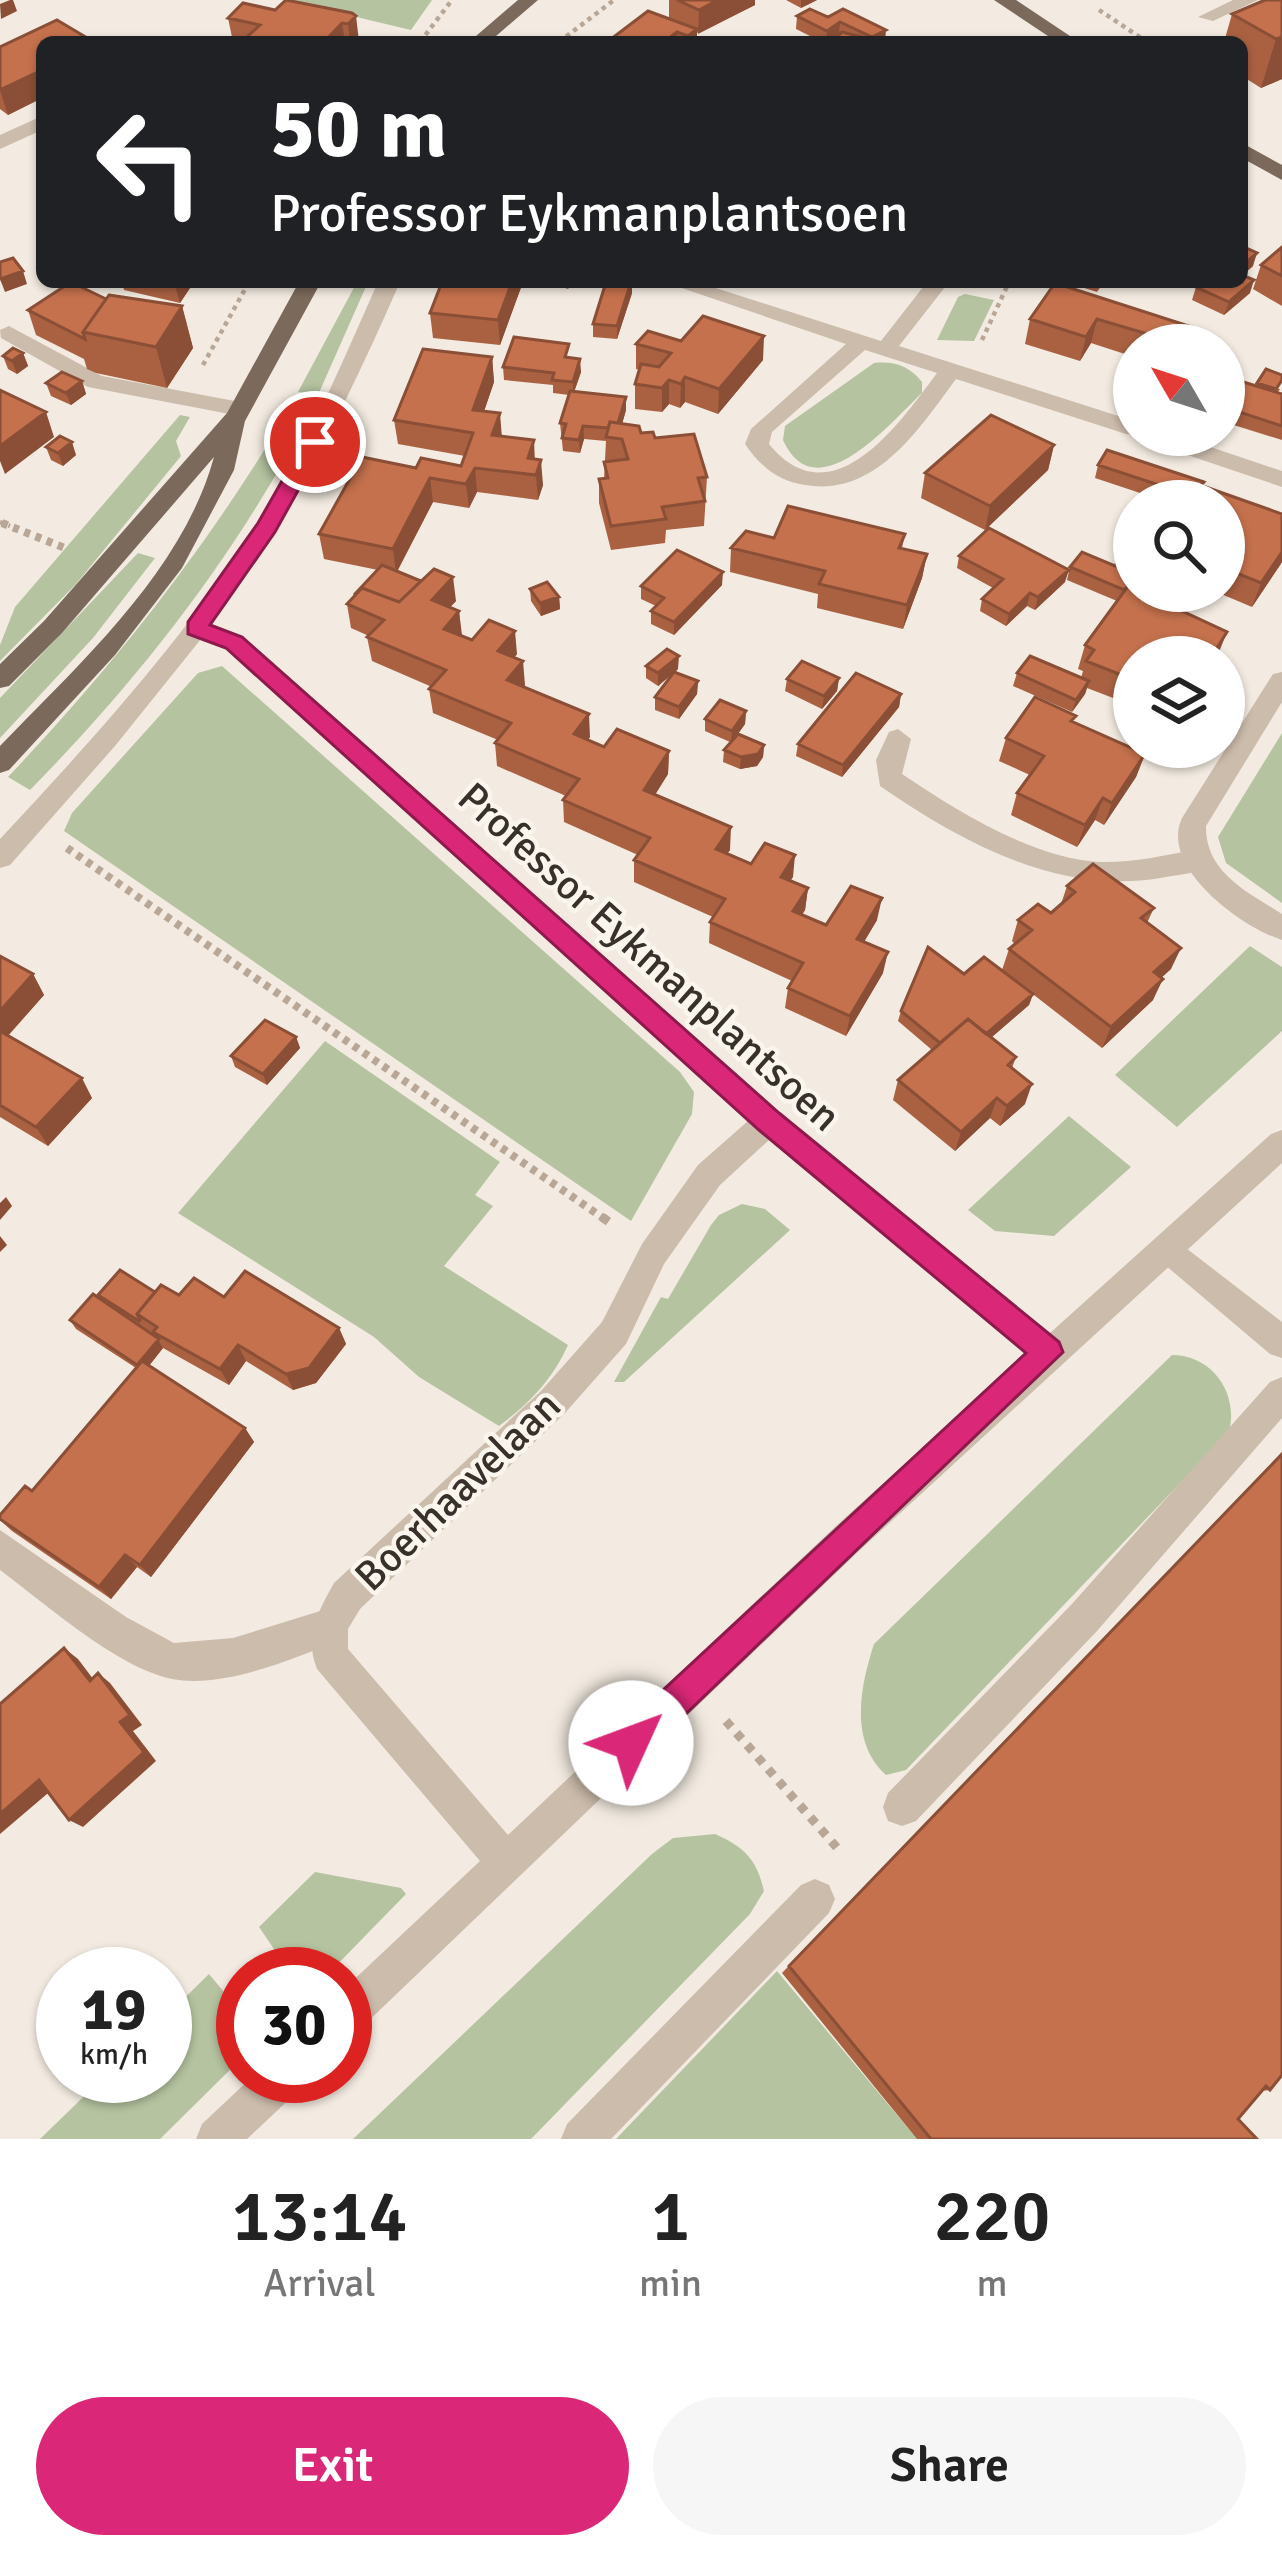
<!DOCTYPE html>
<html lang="en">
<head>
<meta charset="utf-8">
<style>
	body { margin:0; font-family:Signika,sans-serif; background:#f6f6f6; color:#222; height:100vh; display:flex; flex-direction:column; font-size:45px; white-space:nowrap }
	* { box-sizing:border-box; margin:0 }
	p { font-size:39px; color:#767676 }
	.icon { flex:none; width:66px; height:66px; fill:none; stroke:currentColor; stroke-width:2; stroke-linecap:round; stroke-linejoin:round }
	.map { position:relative; height:2139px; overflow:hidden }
	.drawer { display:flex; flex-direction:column; background:#fff; flex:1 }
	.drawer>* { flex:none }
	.banner { position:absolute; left:36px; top:36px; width:1212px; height:252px; border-radius:18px; box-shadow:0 3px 9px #0004; background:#202124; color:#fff; overflow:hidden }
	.needle { width:78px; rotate:309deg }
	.tools { position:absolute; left:1113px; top:324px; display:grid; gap:24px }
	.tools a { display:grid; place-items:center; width:132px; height:132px; border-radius:50%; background:#fff; box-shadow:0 3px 9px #0004; font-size:60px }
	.speed { position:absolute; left:36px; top:1947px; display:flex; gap:24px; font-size:60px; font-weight:700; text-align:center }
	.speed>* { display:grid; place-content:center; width:156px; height:156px; border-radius:50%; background:#fff; box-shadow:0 3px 9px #0004; line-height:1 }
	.speed small { font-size:30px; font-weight:400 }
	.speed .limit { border:18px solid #d22; background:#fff; color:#111 }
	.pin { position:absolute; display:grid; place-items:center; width:102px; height:102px; color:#fff; margin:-51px; border:6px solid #fff; border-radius:50%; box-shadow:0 3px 12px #0007 }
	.me { position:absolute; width:132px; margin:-66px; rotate:47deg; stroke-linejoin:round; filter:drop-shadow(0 0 9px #0008) }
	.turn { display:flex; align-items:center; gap:42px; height:252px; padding:0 36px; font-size:54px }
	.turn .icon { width:156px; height:156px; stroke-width:2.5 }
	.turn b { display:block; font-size:84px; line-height:102px }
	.eta { display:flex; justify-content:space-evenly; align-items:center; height:204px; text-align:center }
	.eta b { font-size:72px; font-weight:600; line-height:84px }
	.action { display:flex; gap:24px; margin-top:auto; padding:24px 36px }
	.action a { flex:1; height:138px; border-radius:72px; background:#db2777; color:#fff; font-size:48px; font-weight:600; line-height:138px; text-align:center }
	.action a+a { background:#f6f6f6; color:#222 }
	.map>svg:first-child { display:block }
	.green { fill:#b5c3a0 }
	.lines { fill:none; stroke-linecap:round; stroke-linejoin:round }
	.path-far2 { stroke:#b8a696; stroke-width:4.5; stroke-dasharray:4.5 4.5; stroke-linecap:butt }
	.path-far1 { stroke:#b8a696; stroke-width:8; stroke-dasharray:6 6; stroke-linecap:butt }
	.path { stroke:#b8a696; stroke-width:9; stroke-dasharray:8 8; stroke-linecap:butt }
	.lane { fill:#ccbcac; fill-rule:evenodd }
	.street { fill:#ccbcac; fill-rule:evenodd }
	.primary { fill:#7b695c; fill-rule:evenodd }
	.wall { fill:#a96142 }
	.shaded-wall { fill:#8a4f36 }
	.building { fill:#c5714d; stroke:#8a4f36; stroke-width:3 }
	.route { fill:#db2777; stroke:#8e194d; stroke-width:3 }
	.labels { text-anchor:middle; stroke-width:9; stroke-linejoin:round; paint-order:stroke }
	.street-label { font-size:42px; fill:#3a302b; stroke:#faf5ed }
</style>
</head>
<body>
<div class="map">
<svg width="1282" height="2139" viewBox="0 0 1282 2139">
	<rect width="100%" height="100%" fill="#f3ebe1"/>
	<path class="green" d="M285,0H432L411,30Z
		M357,282H368L318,395L298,392Z
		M965,294L994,300L974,341L937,340L958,297Z
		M874,363C895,361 909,366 922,382V393C891,422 816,513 783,440L785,426Z
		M297,396L317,399C243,546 145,673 30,790L8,777C120,659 215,537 297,396Z
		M180,415L190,417L176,441L181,456L76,584L0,661V645L15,607Z
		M138,553L155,558L93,638L0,738V698Z
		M222,666L680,1072L694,1092L692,1114L631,1221L64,831L72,813L198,673Z
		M1282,733V903L1226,863L1218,837Z
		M1250,946L1282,967V1031L1177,1127L1115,1075Z
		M325,1041L500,1162L475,1195L493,1206L444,1266L568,1345C552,1380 530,1403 499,1426L419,1377L374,1337L178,1213Z
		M1069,1116L1131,1167L1054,1236L995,1231L968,1210Z
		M742,1204L765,1209L790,1230L624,1382H614L661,1297L668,1299L711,1225L719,1215Z
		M1172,1355C1212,1355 1239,1393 1229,1432L906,1770L886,1775C849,1742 860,1687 874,1644Z
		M715,1834C744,1847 757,1859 764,1891L750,1914L531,2139H353L652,1854L673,1838Z
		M315,1872L401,1888L406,1894L328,1974H291L259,1927Z
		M777,1971L917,2139H616Z
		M209,1974L243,2015V2057L160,2139H40L105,2076H165V2017Z"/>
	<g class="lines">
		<path class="path-far2" d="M1099,10L1147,42
			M420,42L452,0
			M559,42L614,0
			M982,340L1009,282
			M203,365L249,282
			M0,522L10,526"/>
		<path class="path-far1" d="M2,523L65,548
			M67,848L606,1220"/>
		<path class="path" d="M602,1217L613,1225
			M726,1721L839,1850"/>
		<path class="lane" d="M9,326L102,376L240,402L251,409L240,416L88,387L1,338L0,330Z
			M898,729L911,739L902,774C957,811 1032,858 1099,862C1131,863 1162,856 1193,850L1207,861C1199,875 1181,874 1166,877C1062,897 964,844 880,786L876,760L889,732Z
			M1169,1235L1282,1322V1358L1270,1354L1158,1259L1153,1249L1158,1239Z
			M1282,1377V1418L1097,1631L916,1821L902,1826L888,1821L883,1807L888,1793L1071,1605L1270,1382Z
			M0,1530L126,1617L174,1643L233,1638L330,1608L343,1613L348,1626L343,1639C295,1658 224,1689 172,1679C116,1667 46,1604 0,1570Z
			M815,1879L829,1885L835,1899L829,1913L611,2139H561L567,2124L801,1885Z"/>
		<path class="street" d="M1233,0H1258L1213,21L1198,17Z
			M42,116V130L0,149V135Z
			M378,282H400C347,403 291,517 212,624L243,636L780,1112L1050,1333L1271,1134L1282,1130V1163L860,1550L359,2030L345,2036V1988L480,1861L317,1669C304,1636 318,1612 334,1583L541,1391L602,1322L642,1244L698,1165L748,1121L225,648L201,639L115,746L10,865L0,868V839C99,733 200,622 274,496C315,428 346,354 378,282ZM769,1140L1026,1354L836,1526L508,1835L348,1649V1629L360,1609L565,1413L626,1344L664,1264L720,1185Z
			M664,282H697L881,341L927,282H949L899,346L1134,421V435H1139L1126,434L956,379C919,429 876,497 805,485C778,481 760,466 745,444L751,429L846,344ZM865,350L937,373C900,423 832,521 769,444L772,432Z
			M1140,435H1175L1282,471V487L1143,440Z
			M1282,672V702L1206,826C1205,872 1247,892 1282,914V940C1241,927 1159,867 1182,818L1273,674Z
			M253,2076H304L298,2091L247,2139H196L202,2124Z"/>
		<path class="primary" d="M518,0H538L489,42H469Z
			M994,0H1016L1079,42H1057Z
			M1242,143L1282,165V180L1242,158Z
			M299,282H321L245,421L234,470L182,568L115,655L9,770L0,773V746C79,664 183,571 214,457L62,633L9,686L0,688V664L44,621L227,413Z"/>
	</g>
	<path class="wall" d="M669,0H755V5L697,33V42H607L669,18Z
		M786,0H817L801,8Z
		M1282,0V79L1261,88L1242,76V42H1224L1232,14Z
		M810,9L885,42L838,35L828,42H822L796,29L797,16Z
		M275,10L352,13L359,41L233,42L228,18Z
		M42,42V98L8,115L0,109V47Z
		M1242,246L1253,266L1243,275L1250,293L1224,315L1192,300L1196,287Z
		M1282,247V306L1253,289L1261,265Z
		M122,282H194L180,303L124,290Z
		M523,282L500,345L433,338L430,313Z
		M548,282H574L568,289Z
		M1065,282H1104L1097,292Z
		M1055,283L1186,345H1134V357L1091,343L1080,361L1025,344L1030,319Z
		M632,293L617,339L593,337V324Z
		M106,299L182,306L193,348L167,388L96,373L87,369L84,359L36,335L28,310Z
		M681,341L763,360L718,414L685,402L680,408L669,404L662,412L635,409V384L640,370L636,369V344Z
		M23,353L28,366L17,374L8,369L3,356Z
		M492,357L494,382L484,411L502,436L535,459L543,485L538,500L477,492L469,508L433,502L397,572L456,601L450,607L459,611L461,636L517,654L514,658L525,685L523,687L590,737L588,740L604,747L669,751L668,774L655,795L730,850L727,853L751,864L795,855L790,881L808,888L805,910L802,915L826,925L877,920L864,942L883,973L846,1036L785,1008L788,988L792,981L709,943L710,922L713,917L634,882V860L638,855L564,822L563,800L566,796L497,766L495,743L498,740L433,713L429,689L432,687L372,661L367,637L369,636L351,628L347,604L378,570L324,559L319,534L416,468L461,466L465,456L398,444L394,420Z
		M570,358L581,372L574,392L626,397V410L622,424L655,438L707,477L704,526L666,530L665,543L611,550L599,503V479H604L606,441L584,439L580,453L563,451L560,423L569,395L553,393V385L504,380L503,367Z
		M1224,376L1256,386L1257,383L1280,389L1278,392L1282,394V440L1224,422Z
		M82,381L86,394L71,405L51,396L46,383Z
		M1054,445L1048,470L985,530L921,498L925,473Z
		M46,447L76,455L63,466L51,460Z
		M1107,450L1204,482L1203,486L1282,514V562L1252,607L1214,591H1224V501H1164L1095,478L1098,465Z
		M905,534L902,548L927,554L922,578L903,629L817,608L818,594L730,572L731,548L774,538Z
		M959,556L1065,582L1035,610L1027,606L1006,626L980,611L982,599L993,588L957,568Z
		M1070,567L1161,591L1155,598L1134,657V706L1087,688L1085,694L1072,712L1013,686L1017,673L1081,678L1083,671L1078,669L1085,645L1117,601L1067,580Z
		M722,585L674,635L651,624V611L656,606L641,599V586Z
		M530,589L559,597L560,609L541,616L531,601Z
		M646,666L678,669L675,672L698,681L697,694L679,719L655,710V697L672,674L658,686L646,678Z
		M839,678L837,691L822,709L785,691L787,679Z
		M901,694L899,707L842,777L796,756L798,744Z
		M746,711L745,724L738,734L764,745L763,757L757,766L740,769L723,762L724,750L730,742L705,731V719Z
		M1074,722L1145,754L1136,777L1104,825L1095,820L1077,847L1011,815L1017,793L1030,775L999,761L1006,738Z
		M1067,886L1154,908L1147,923L1171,969L1161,978L1153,1000L1102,1048L1002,970L1009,949L1015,944L1012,941L1018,920L1051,913L1061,904Z
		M0,956L33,974L44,995L8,1036L92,1098L48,1146L0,1117Z
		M964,974L1033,994L1029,1005L991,1037L1016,1057L1012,1068L1025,1104L1000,1126L990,1118L955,1151L893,1100L898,1080L932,1050L898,1021L901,1011Z
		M296,1037L300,1048L267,1085L235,1067L231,1056Z
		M155,1292L224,1297L339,1328L346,1344L316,1383L293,1390L246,1361L229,1385L163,1348L149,1366L245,1428L254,1442L151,1577L137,1567L111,1599L12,1531L0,1520L32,1491L136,1368L76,1329L70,1320L102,1300L98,1295Z
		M1282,1454L1270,2090L1262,2091L1238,2119L1257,2139H917L782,1973Z"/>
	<path class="shaded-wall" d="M10,0H13L17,11L1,19L0,4Z
		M718,0H755V5L698,34L699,10Z
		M801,0H817L801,8Z
		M356,16L359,41L350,42L348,24Z
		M840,22L839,35L826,42L827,31Z
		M342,23L345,42H325V41Z
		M697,29V42H688V36Z
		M886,30L885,42H871L872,37Z
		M677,32V42H664Z
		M1282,37V79L1261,88L1276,39Z
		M42,70V98L8,115L0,90Z
		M1257,253L1253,266L1242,275V266Z
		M23,271L27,284L5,292L0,279Z
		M1254,280L1250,293L1224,315L1229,302Z
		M174,282H194L180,303Z
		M512,282H523L500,345L498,320Z
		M632,282V293L617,339V326Z
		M182,306L193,348L167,388L156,347Z
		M1097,319L1091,343L1080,361L1086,337Z
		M764,336L763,360L718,414L719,389Z
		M23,353L28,366L17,374L12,361Z
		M492,357L494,382L476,435L473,410Z
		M580,359L581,372L573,395V382Z
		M685,377V402L680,408L681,384Z
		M669,380V404L662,412V388Z
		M82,381L86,394L71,405L66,393Z
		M626,397V410L618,438L617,429Z
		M46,412L54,437L5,474L0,461V446Z
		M500,413L502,438L492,435Z
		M583,426L584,439L580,453L579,440Z
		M534,440L535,464L528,458Z
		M72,442L76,455L63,466L58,453Z
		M1054,445L1048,470L985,530L990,506Z
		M541,460L543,485L538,500L536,475Z
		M475,468L477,492L469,508L466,484Z
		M430,478L433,502L396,573L393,549Z
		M1282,552V562L1252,607L1261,583Z
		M927,554L922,578L903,629L907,605Z
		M1069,570L1065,582L1035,610L1038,597Z
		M723,572L722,585L674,635V622Z
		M453,577L456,601L435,623L432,600Z
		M1030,593L1027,606L1006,626L1009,614Z
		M559,597L560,609L541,616L540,603Z
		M459,611L462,635L447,653L444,629Z
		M515,631L517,654L500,674L498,651Z
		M1227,632L1217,657H1211Z
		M679,656L678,669L658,686V673Z
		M523,661L525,685L509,703L507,680Z
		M839,678L837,691L822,709L824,696Z
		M698,681L697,694L679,719V707Z
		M1089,681L1085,694L1072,712L1076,700Z
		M901,694L899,707L842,777L843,765Z
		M746,711L745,724L731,743L732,731Z
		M589,714L590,737L575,757L574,734Z
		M764,745L763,757L757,766L740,769L741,757Z
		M669,751L668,774L643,813L644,790Z
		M1145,754L1136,777L1104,825L1112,803Z
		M1103,798L1095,820L1077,847L1085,825Z
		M731,827L730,850L715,871L716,849Z
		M795,855L793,877L779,899L781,877Z
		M808,888L805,910L790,932L793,911Z
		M882,898L877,920L853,960L857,939Z
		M1181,948L1171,969L1144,993L1154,972Z
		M888,952L883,973L846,1036L850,1016Z
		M33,974L44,995L0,1044V1011Z
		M1163,979L1153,1000L1102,1048L1111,1027Z
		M1033,994L1029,1005L976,1051L979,1040Z
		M296,1037L300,1048L267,1085L263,1074Z
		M82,1078L92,1098L48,1146L36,1127Z
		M1032,1084L1025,1104L1000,1126L1007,1106Z
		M997,1098L990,1118L955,1151L961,1132Z
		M6,1197L12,1206L0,1220V1203Z
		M0,1236L7,1245L0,1252Z
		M339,1328L346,1344L316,1383L293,1390L286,1374Z
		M158,1340L163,1348L143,1373L137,1365Z
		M238,1345L246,1361L229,1385L220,1369Z
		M245,1428L254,1442L151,1577L140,1565Z
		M125,1555L137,1567L111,1599L99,1587Z
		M64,1648L78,1659L103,1692L90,1681Z
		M98,1673L110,1683L142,1725L133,1731L156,1761L83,1827L69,1820L120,1722Z
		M39,1780L54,1788L0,1834V1814Z"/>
	<path class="building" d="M286,0L352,13L356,16L348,24L342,23L325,41L330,42H269L260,40L248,36L260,25L228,18L243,3L275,10Z
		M677,0H718L699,10Z
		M1265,0H1282V37L1276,39L1232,14Z
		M810,9L828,17L843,9L886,30L872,37L840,22L827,31L797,16Z
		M648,11L697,29L688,36L677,32L664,42H607Z
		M57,20L94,42H42V70L0,90V47Z
		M842,32L873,40L871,42H832Z
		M1242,246L1257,253L1242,266Z
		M1282,247V276L1261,265Z
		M13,258L23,271L0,279V262Z
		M1242,275L1254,280L1229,302L1196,287L1201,282H1242Z
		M71,282L106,299L83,332L85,339L28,310Z
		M442,282H512L498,320L430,313Z
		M606,282H631L617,326L593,324Z
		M1055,283L1192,327L1181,344L1097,319L1086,337L1030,319Z
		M109,295L182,306L156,347L83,332Z
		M703,316L764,336L719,389L685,377L681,384L669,380L662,388L635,384L641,364L659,367L671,353L636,344L648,331L681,341Z
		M514,337L569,344L565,357L580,359L573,382L552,380L554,373L503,367Z
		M13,348L23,353L12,361L3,356Z
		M423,349L492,357L473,410L500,413L492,435L534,440L528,458L541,460L536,475L475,468L466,484L430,478L393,549L319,534L362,457L416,468L421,458L461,466L473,433L394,420Z
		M1266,369L1282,375V380L1276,389L1257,383Z
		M62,372L82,381L66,393L46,383Z
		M1224,376L1282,394V426L1224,407Z
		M0,390L46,412L0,446Z
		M570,391L626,397L618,423L610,422L608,428L583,426L579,440L562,438L566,424L560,423Z
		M991,415L1054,445L990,506L925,473Z
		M610,422L639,426L641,433L653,432L655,438L694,434L707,477L698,478L705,501L662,507L666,519L611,526L599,479L608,478L604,462L628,459L622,439L606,437Z
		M60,436L72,442L58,453L46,447Z
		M1107,450L1204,482L1192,496L1098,465Z
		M1200,485L1282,514V552L1261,583L1224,568V501H1188Z
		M788,506L905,534L899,548L927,554L907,605L819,584L825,571L731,548L746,531L774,538Z
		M989,528L1069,570L1038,597L1030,593L1009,614L982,599L1003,579L959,556Z
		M677,550L723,572L674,622L651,611L664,598L641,586Z
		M1127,550L1134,553V588L1128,586L1124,590L1070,567L1082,552L1115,566Z
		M382,565L421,581L399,602L362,588L354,595Z
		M434,569L453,577L432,600L459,611L444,629L472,640L489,620L515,631L498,651L523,661L507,680L589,714L574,734L604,747L617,729L669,751L644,790L731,827L716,849L751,864L765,843L795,855L781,877L808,888L793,911L826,925L851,886L882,898L857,939L888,952L850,1016L788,988L803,963L710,922L725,899L634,860L650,838L563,800L579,779L495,743L511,723L429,689L446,670L367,637L384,620L347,604L362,588L399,602Z
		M547,582L559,597L540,603L530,589Z
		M1128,586L1134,588V591H1139L1227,632L1211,657H1134V680L1086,661L1094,650L1085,645Z
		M1139,591H1156L1152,597Z
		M667,649L679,656L658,673L646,666Z
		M1030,656L1089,681L1076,700L1017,673Z
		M802,661L839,678L824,696L787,679Z
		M674,672L698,681L679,707L655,697Z
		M856,673L901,694L843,765L798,744Z
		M1035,697L1076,716L1071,721L1145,754L1112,803L1103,798L1085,825L1017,793L1044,756L1006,738Z
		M720,700L746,711L732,731L705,719Z
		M738,734L764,745L758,754L741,757L724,750Z
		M1093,864L1154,908L1141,918L1181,948L1154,972L1163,979L1111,1027L1009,949L1032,930L1018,920L1038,904L1051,913L1075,892L1067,886Z
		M928,947L964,974L984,957L1033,994L986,1034L968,1019L940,1043L901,1011Z
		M0,956L33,974L0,1011Z
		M968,1019L1016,1057L1008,1065L1032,1084L1007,1106L997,1098L961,1132L898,1080Z
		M265,1020L296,1037L263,1074L231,1056Z
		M0,1031L82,1078L36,1127L0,1105Z
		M120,1270L155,1292L137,1314L140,1320L139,1321L98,1295Z
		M245,1271L339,1328L309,1368L286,1374L238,1345L220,1369L153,1332L157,1327L137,1314L161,1285L179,1295L194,1278L224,1297Z
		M93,1294L159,1339L137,1365L70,1320Z
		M142,1361L245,1428L140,1565L125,1555L99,1587L0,1519V1515L25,1486L32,1491Z
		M1282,1454V2075L1270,2090L1266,2086L1238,2119L1257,2139H931L789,1966Z
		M64,1648L90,1681L98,1673L130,1715L120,1722L144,1752L69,1820L39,1780L0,1814V1704Z"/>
	<path class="route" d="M315,435L325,442L275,532L210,625L242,637L779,1113L1059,1342L1063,1352L643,1755L631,1760L619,1755L614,1743L619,1731L1026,1353L759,1130L226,648L188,634V622L258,523L307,437Z"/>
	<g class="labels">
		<g class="street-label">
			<text transform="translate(650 956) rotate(42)" y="15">Professor Eykmanplantsoen</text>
			<text transform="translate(457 1490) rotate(-44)" y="15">Boerhaavelaan</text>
		</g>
	</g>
</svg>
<div class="tools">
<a><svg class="needle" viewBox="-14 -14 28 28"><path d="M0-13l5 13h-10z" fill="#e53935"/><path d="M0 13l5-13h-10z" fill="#767676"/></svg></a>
<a><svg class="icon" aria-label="search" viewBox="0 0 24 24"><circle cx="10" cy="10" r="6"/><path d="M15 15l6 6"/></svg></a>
<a><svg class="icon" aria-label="layers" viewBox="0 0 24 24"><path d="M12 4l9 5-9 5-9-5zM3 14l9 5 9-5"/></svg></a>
</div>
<div class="speed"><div>19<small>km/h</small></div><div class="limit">30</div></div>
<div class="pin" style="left:315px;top:442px;background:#d93025"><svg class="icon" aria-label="arrive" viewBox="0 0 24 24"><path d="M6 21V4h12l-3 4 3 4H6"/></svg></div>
<svg class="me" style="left:631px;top:1743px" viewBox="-20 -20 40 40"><circle r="19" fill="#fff"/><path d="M0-13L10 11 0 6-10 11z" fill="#db2777"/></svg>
<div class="banner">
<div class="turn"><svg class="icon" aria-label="left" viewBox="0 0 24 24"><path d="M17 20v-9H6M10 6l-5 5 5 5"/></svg><div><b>50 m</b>Professor Eykmanplantsoen</div></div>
</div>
</div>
<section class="drawer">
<div class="eta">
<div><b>13:14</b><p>Arrival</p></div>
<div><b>1</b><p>min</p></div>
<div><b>220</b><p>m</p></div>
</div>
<div class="action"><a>Exit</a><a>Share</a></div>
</section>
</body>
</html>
